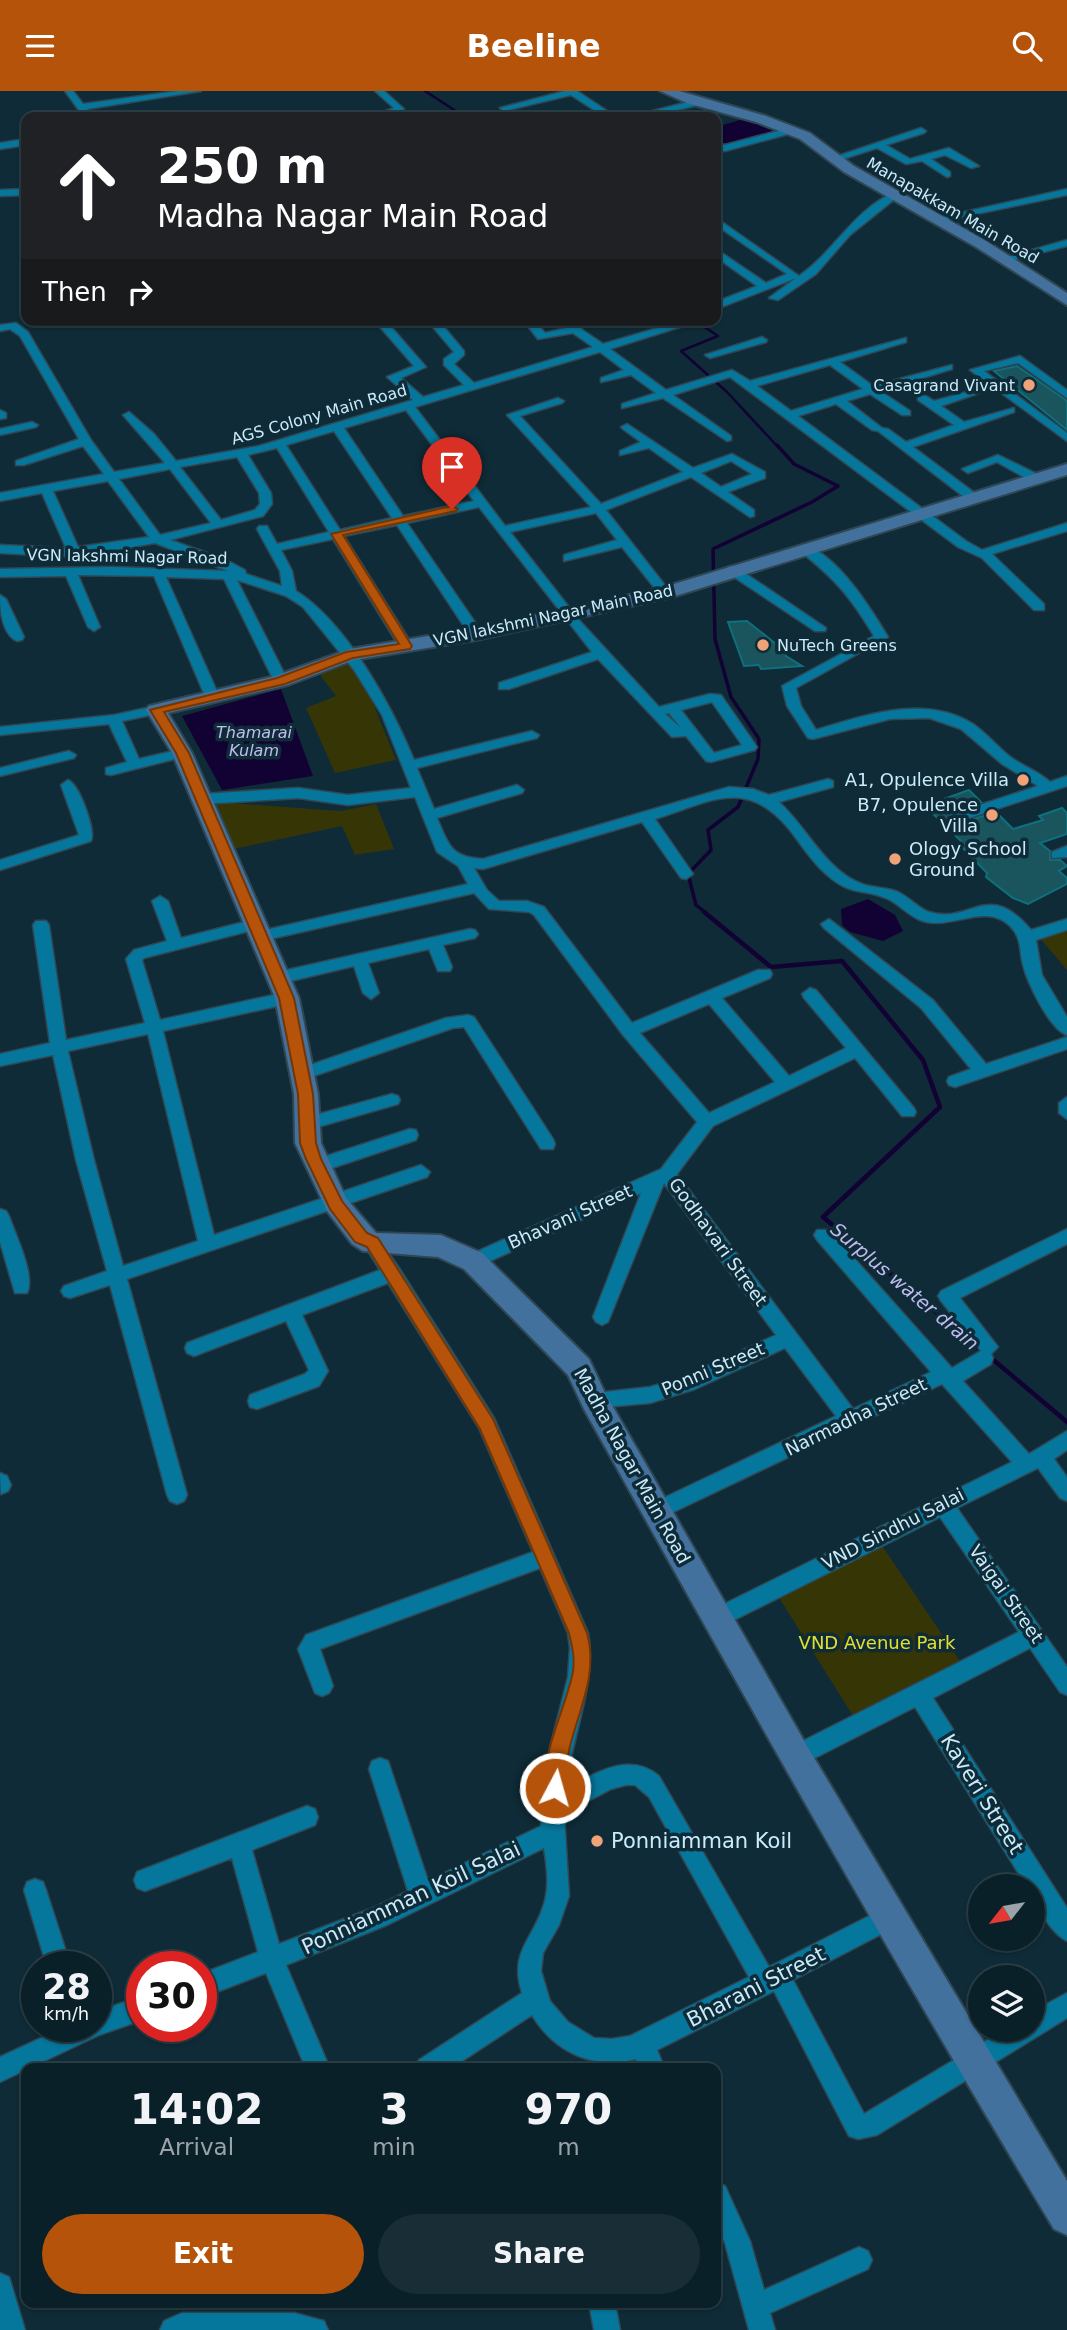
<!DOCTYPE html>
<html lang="en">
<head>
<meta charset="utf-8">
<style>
	body { margin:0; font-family:"DejaVu Sans",sans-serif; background:#182d35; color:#f1f3f6; height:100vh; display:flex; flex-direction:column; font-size:26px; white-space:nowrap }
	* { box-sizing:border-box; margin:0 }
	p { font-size:23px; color:#99a3a8 }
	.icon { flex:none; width:38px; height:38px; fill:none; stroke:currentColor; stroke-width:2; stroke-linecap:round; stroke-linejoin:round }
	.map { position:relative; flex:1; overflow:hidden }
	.details { position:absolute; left:21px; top:1972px; width:700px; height:245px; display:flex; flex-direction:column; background:#0a2029; border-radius:14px; box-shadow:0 2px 5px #0004,0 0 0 2px #2a3e46 }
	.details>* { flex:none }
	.banner { position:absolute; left:21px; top:21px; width:700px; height:214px; border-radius:14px; box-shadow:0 2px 5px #0004,0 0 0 2px #2a3e46; background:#202124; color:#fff; overflow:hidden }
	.needle { width:46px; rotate:239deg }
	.buttons { position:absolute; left:968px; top:1783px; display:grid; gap:14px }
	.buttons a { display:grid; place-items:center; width:77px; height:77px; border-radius:50%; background:#0a2029; box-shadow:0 2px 5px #0004,0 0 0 2px #2a3e46; font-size:35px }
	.speed { position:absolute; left:21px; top:1860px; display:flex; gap:14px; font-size:35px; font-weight:700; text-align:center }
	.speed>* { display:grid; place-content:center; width:91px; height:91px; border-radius:50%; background:#0a2029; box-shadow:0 2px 5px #0004,0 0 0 2px #2a3e46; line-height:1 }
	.speed small { font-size:18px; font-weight:400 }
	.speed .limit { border:10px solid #d22; background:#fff; color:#111 }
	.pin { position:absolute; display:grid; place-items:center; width:60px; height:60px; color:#fff; margin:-72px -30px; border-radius:50% 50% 50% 0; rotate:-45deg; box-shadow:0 0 7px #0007 }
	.pin .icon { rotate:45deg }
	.me { position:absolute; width:77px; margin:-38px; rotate:6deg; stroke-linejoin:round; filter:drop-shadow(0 0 5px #0008) }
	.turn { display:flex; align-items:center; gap:24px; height:147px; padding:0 21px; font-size:32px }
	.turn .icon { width:91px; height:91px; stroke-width:2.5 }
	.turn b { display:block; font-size:49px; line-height:60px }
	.then { display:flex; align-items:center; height:66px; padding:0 21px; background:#0003; gap:14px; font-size:26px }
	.eta { display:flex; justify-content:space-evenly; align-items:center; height:119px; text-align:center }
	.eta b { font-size:42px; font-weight:700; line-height:49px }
	.button { display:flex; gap:14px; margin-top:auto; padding:14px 21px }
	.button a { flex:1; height:80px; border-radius:42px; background:#b45309; color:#fff; font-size:28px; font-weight:700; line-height:80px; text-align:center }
	.button a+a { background:#182d35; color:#f1f3f6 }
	header { display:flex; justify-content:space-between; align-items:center; height:91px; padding:0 21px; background:#b45309; color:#fff; font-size:32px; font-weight:700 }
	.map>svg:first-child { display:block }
	.green { fill:#363506 }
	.water { fill:#120233 }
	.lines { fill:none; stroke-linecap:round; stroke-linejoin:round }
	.stream-far2 { stroke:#120233; stroke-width:2.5 }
	.stream-far1 { stroke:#120233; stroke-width:3.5 }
	.stream { stroke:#120233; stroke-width:4.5 }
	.building { fill:#1a545d; stroke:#0f707d; stroke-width:2 }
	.street-casing { stroke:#304753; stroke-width:3 }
	.secondary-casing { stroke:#304753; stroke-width:4 }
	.street { fill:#05779c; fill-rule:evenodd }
	.secondary { fill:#42719d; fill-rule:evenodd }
	.route { fill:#b45309; stroke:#753606; stroke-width:2 }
	.poi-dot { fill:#f0a279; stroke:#0e2b37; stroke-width:2.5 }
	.labels { text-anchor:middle; stroke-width:7; stroke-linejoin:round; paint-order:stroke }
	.far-street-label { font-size:16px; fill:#c9ebfb; stroke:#0e2b37 }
	.far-poi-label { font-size:16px; fill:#c9ebfb; stroke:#0e2b37; text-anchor:end }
	.far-water-label { font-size:16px; font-style:italic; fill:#c0bbef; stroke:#0e2b37 }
	.poi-label { font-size:18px; fill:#c9ebfb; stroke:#0e2b37; text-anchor:end }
	.street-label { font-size:18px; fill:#c9ebfb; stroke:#0e2b37 }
	.park-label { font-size:18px; fill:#e2e02f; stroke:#0e2b37 }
	.water-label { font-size:19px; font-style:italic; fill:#c0bbef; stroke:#0e2b37 }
	.near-street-label { font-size:21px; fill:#c9ebfb; stroke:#0e2b37 }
	.near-poi-label { font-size:21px; fill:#c9ebfb; stroke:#0e2b37; text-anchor:start }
</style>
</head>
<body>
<header><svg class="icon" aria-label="menu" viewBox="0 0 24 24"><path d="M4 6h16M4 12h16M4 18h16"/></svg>Beeline<svg class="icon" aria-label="search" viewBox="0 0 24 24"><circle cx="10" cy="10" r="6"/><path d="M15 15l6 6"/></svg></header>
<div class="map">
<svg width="1067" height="2239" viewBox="0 0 1067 2239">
	<rect width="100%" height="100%" fill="#0e2b37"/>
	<path class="green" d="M350,571L367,597L396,669L335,682L306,617L336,605L320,584Z
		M216,711L341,720L376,713L394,758L355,764L342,735L234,758Z
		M1067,838V879L1039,846Z
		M883,1456L966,1579L858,1633L778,1505Z"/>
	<path class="water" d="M750,26L778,40L723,55L716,52V36Z
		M281,598L313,685L222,699L182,625Z
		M868,808L895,824L903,840L883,850L850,841L842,834L841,818Z"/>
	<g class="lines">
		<path class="stream-far2" d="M425,0L465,26
			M694,229L718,245L681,260L727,301L778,356"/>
		<path class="stream-far1" d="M706,822L696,814L688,783L711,759L708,739L738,716L758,668L759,648L731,606L715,548L713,458L812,411L838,395L794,373L777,354"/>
		<path class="stream" d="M704,821L771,876L842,870L923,969L940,1016L823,1126L981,1259
			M990,1266L1067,1331"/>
	</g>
	<path class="building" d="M1017,275L1067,310V339L994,280Z
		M747,530L776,553L782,552L786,565L802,575L761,578L759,574L744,575L728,531Z
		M969,699L981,711L948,722V732L955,734L996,721L1013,738L1043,729L1039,725L1062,717L1067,722V743L1040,752L1050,760V769H1060L1067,775L1059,780L1067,787V793L1028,813L1013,807L986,786L987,782L960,754L964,753L925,715Z"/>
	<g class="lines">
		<g class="street-casing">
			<path id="street" d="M65,0H73L83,13L178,0H201L87,18L92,26H84Z
				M375,0H384L404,18L383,26H370L394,17Z
				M565,0H577L616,26H605L571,4L504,20L500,17Z
				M700,8L703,13L645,26H629Z
				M793,36L796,37V41L725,60L716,58V52L725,54Z
				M921,37L926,40L924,42L886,54L910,68L949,57L979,75L971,77L945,64L931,68L950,81V85L947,86L922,70L906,73L877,57L837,70L832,67Z
				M26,48V54L0,58V52Z
				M26,98V104L0,105V99Z
				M1067,98V104L938,131L933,128Z
				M893,102L898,105L896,107L850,144L816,183L778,209L769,207L796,187L716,218V211L757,195L716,166V158L766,192L787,183L716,134V127L799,185C833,162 854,119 893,102Z
				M1067,149V155L1005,171L1000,168Z
				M374,229H385L426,276L401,287L423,306L464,294L444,274V268L454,261L427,229H438L464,260V264L454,273L474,292L593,256L573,242L538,248L523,229H534L545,242L571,236L578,229H588L581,238L603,253L685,229H702L610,258L666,299L732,279L750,290L906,247V251L840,271L873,295L952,274V278L880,300L910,320V324H902L870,303L847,310L882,337L888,338L906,351L954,334L918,309V305H926L934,310L982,297V301L941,315L964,331L1014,317V321L913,356L976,403V409H968L878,340L872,339L836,313L798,325L966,450L982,459L1067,432V440L992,463L1044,513V519H1034L982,467L958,456L730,286L673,304L731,345V349L727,350L663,307L622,317V313L656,302L631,284L601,291V287L624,279L600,261L415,316L505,435L591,416L507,324L558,307L564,310L562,312L520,325L601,413L683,381L649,357L620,364V360L641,351L623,338L621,336L627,333L693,377L732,363L765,381V387L728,401L754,419V425L750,426L691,386L606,419L671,502L665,506L661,505L622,456L564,470V464L617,449L596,422L510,441L579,529L659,616L710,603L721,604L757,656L755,659L711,671L706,670L686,645L672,646L598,568L509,598H499V592L592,561L479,416L407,432L483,543L476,547L471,546L397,434L344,445L413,555L406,559L399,555L333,448L281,459L292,480L296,500C346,531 392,615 414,669L532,640L539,644L537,647L417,677L434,718L517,694L524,699L522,702L437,727C449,754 450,766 483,768L729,696L753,698L769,704L828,688L833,690V696L779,711C807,736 825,779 862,793C873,797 886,796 898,801C909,806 918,817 929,821C972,834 987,787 1031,839L1067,828V839L1036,849L1042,884L1067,926V944C1050,939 1027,891 1023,874C1019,858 1022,847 1010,835C985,810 950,841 920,829C908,824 900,814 888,808C864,797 851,806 826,783C811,770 801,753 789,738C745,685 710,711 655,728L693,783L686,788L681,787L642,731L483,778L474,777L487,799L499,810H527L544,816L632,932L758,879H770L772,883L770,887L722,907L789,985L846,957L804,907L802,903L810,897L816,899L914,1017L916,1021L914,1025H902L855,967L713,1035L677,1083L853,1318L931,1281L817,1149L814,1144L817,1139H829L952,1277L981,1260L941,1210L938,1205L941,1200L1067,1138V1153L960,1207L998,1256L991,1263L993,1267L991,1273L963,1290L1029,1363L1067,1340V1359L1054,1368L1067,1386V1410L1060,1407L1038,1377L957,1417L1067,1576V1604L1060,1601L1030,1557L933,1607L1067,1817V1850C1052,1843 1032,1812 1032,1796H1027L915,1616L795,1677L787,1674L784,1666L787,1658L1019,1541L940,1426L724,1534L717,1537L710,1534L707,1527L710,1520L1012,1371L942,1293L665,1425L658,1428L651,1425L648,1419L651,1413L836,1325L785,1257L695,1298L650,1312L594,1317L587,1315L585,1309L587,1303L650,1296L683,1286L776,1244L664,1092L608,1231L602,1234L596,1231L593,1226L641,1102L479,1175H467L464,1170L467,1165L661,1078L697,1031L623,944L534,824L529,821L489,818L474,802L261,850L256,849L253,845L256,841L261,840L468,793L458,775L437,761L415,706L348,714L298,707L202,713L195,708L202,703L298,697L348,704L411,697L382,624L354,579L303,516L286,505L237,489L288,590L281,594L274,590L224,488L166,486L219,605L212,609L205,605L154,485L78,484L100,536L94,540L88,536L66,485L0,486V478L111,476L228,480L155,452L74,466L0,462V454L66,457L42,402L0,410V402L104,383L83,355L24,374H16V370L79,348L20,245L10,238L0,240V234L16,232L28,241L91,349L114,381L165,372L123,324L129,321L154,343L176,370L259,355L413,309L387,286L414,275ZM830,274L863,298L791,320L757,295ZM406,319L474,410L403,425L344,337ZM334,340L392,427L340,439L286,354ZM277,357L329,441L277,453L267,435H259L257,438L280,480L282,495L246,483L245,479L224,468L170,449L263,425L272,413L271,402L248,364ZM237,366L259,402L260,413L255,419L221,429L180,376ZM731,370L752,383L721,396L701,382ZM170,378L211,432L160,444L119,388ZM108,390L149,446L78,456L53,400ZM712,611L742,654L714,662L681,619ZM669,622L681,637L665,623ZM709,913L775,991L709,1022L640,942Z
				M762,246L767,249L766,251L710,267L705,264Z
				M1020,265L1067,299V307L1018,272L984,280L1067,342V350L970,279Z
				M0,319L6,322V327L0,328Z
				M32,331L38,334L36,336L0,344V338Z
				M998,364L1039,384L1041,387L1031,390L997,371L968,382L962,378Z
				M804,453C838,465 870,516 888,546L796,597L801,615L816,639C866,624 925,603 973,633C986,642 997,655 1009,665C1022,675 1038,680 1050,691L1067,685V695L954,732L949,730V724L1038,695L1002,673L961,638L929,627L890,628L813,648L808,647L787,615L782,595L874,545C850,505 835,488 800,460L798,457Z
				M732,475L736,476L826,537L825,540H815L728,482V476Z
				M0,504L6,508L24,546L22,549L17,550C2,543 0,519 0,504Z
				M156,615L161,616V622L122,630L139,668L182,658L189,662L187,665L111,684L106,683V677L127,671L109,633L0,644V636L114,624Z
				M69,660L76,664L74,667L0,685V677Z
				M68,689C79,693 96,739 91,750L0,779V769L79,744L61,694Z
				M1067,755V766L1052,767V761Z
				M160,805L168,810L181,847L256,828L264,833L261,837L144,867L142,869L160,929L287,901L295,907L287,913L163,940L214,1144L421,1074L430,1081L427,1086L127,1188L187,1404L184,1410L177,1413L170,1410L167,1404L110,1194L70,1207L64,1205L61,1200L64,1195L107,1180L76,1069L53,964L0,975V963L50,952L33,834L36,830H46L49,834L66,949L145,932L126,868L134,859L167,850L152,810ZM148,943L198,1150L123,1175L94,1069L68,960Z
				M829,828L933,909L986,973L1067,946V958L955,996L949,994L947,990L949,986L971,978L921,917L824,837L821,833Z
				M470,838L475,839L478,843L475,847L443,854L452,876L450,880H438L429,858L368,872L379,902L371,908L363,902L354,875L278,893L270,887L278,881Z
				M468,924L474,926L553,1048L555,1053L553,1058H541L464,936L453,937L302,989L294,983L296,979L446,927Z
				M392,1003L398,1005L400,1009L398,1013L307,1039L299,1033L301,1028Z
				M1067,1006V1028L1059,1022V1012Z
				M410,1038L416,1039L418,1044L416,1049L317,1082L308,1075L311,1070Z
				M0,1118L6,1120L9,1125C15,1143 36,1185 27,1202H15L0,1151Z
				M372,1145L378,1147L399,1177L494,1327L588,1542C597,1592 571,1646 566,1698C596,1682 629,1660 659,1685L769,1876L881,1819L889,1816L897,1819L900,1827L897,1835L793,1889L864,2023L1004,1939H1032V1921L1067,1902V1927L877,2044L858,2048L849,2045L774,1900L657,1959L665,1978H640L636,1968C593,1979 554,1961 532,1924L450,1978H416L419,1969L522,1902C509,1861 532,1850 543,1816C550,1797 547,1776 544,1757L387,1834L286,1874L330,1978H306L266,1882L201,1907V1883L258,1861L232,1767L145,1800L137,1797L134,1789L137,1781L307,1715L315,1718L318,1726L315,1734L252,1759L279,1853L373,1817L408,1800L369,1678L372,1670L380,1667L388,1670L428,1790L541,1735L547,1669L568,1586L570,1557L568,1542L540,1477L320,1558L333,1595L329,1602L322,1605L315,1602L298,1558L306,1544L533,1461L479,1337L388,1192L302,1224L328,1280L319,1295L257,1318L250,1316L248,1310L250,1304L305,1283L309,1279L286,1230L194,1265L187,1262L185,1257L187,1252L380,1179L363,1152L366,1147ZM626,1694H635L649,1706L749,1886L630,1945L612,1948L594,1947L568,1931L550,1910L541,1880L543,1862L559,1834L569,1805L564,1723L611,1698Z
				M0,1382L7,1385L11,1394L8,1400L1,1403Z
				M35,1788L43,1791L46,1799L71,1876H47L24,1799L27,1791Z
				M142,1905V1929L99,1944L0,1991V1966L65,1936H96V1921Z
				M716,2092L725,2095L750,2150L764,2199L859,2156L868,2160L872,2169L868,2178L770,2222L775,2239H749L725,2152L716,2132Z
				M0,2182L9,2186L25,2239H0Z
				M589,2212H615L620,2239H594Z
				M182,2222H294L324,2230L328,2239H160L164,2230Z"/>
		</g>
		<g class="secondary-casing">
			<path id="secondary" d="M660,0H679L766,25L810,42L854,75L986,150L1067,202V214L976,156L844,81L800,48L756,31L687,12Z
				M1067,373V384L672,506L476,549L354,569L288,594L168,622L192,662L299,907L318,1003L321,1052L346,1107L376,1142L441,1144L482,1162L589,1268L605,1302L807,1655L1067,2090V2144L1054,2138C891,1868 737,1593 584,1318L568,1284L464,1178L438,1166L363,1160L352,1153L327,1120L295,1052L294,1003L275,907L172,662L146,619L149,615L275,585L350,558L476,537L661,497Z"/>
		</g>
		<use href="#street" class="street"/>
		<use href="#secondary" class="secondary"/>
	</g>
	<path class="route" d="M452,415L458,418L456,420L343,444L412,555L410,558L353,567L285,593L164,621L189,662L294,907L313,1003L316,1052L321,1068L342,1110L367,1142L378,1147L493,1328L587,1542C598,1582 580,1616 570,1655C566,1671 569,1689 563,1704L555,1707L548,1704C535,1673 568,1613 573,1580C575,1566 572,1555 569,1542L480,1338L367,1156L355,1151L330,1118L306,1068L300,1052L298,1003L279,907L176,662L150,619L277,587L346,561L399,553L331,443Z"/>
	<g class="poi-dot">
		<circle cx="1029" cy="294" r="7"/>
		<circle cx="763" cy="554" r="7"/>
		<circle cx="1023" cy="689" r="7"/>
		<circle cx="992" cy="724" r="7"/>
		<circle cx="895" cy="768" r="7"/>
		<circle cx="597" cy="1750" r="7"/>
	</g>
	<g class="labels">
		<g class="far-street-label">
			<text transform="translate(953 119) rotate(30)" y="6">Manapakkam Main Road</text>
			<text transform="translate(319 323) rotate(-16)" y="6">AGS Colony Main Road</text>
			<text transform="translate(127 465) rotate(1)" y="6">VGN lakshmi Nagar Road</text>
			<text transform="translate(553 524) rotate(-12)" y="6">VGN lakshmi Nagar Main Road</text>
		</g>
		<g class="far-poi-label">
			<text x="1015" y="300">Casagrand Vivant</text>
			<text x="777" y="560" text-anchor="start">NuTech Greens</text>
		</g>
		<g class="far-water-label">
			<text x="254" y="647">Thamarai<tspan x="254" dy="18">Kulam</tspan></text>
		</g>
		<g class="poi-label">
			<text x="1009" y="695">A1, Opulence Villa</text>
			<text x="978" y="720">B7, Opulence<tspan x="978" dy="21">Villa</tspan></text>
			<text x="909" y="764" text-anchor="start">Ology School<tspan x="909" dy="21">Ground</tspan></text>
		</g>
		<g class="street-label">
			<text transform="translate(570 1126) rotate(-24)" y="6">Bhavani Street</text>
			<text transform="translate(718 1151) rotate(54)" y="6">Godhavari Street</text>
			<text transform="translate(713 1278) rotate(-23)" y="6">Ponni Street</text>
			<text transform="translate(856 1326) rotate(-26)" y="6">Narmadha Street</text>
			<text transform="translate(632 1375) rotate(61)" y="6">Madha Nagar Main Road</text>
			<text transform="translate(893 1438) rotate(-27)" y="6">VND Sindhu Salai</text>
			<text transform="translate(1006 1503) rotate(55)" y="6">Vaigai Street</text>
		</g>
		<g class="park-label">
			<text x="877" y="1558">VND Avenue Park</text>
		</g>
		<g class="water-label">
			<text transform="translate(905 1195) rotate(40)" y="7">Surplus water drain</text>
		</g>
		<g class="near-street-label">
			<text transform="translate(982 1703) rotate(58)" y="7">Kaveri Street</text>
			<text transform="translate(411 1807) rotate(-25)" y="7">Ponniamman Koil Salai</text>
			<text transform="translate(756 1896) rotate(-27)" y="7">Bharani Street</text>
		</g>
		<g class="near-poi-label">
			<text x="611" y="1757">Ponniamman Koil</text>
		</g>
	</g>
</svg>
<div class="buttons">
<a><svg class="needle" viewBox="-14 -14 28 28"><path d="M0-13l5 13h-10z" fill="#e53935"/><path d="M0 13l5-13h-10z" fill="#99a3a8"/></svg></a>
<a><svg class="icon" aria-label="layers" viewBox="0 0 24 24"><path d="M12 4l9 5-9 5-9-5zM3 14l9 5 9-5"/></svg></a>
</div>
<div class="speed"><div>28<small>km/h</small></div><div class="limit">30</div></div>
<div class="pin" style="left:452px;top:418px;background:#d93025"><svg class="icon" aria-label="arrive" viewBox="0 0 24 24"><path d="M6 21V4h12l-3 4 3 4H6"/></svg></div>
<svg class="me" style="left:555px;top:1697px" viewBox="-20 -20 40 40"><circle r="17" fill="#b45309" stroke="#fff" stroke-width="3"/><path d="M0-11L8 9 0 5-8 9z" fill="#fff"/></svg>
<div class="banner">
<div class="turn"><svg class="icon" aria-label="ahead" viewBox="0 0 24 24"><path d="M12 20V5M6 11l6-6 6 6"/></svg><div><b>250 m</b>Madha Nagar Main Road</div></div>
<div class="then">Then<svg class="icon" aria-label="right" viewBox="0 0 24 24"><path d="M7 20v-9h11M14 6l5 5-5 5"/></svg></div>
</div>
<section class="details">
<div class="eta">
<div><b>14:02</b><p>Arrival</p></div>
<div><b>3</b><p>min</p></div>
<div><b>970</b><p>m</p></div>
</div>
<div class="button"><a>Exit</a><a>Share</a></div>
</section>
</div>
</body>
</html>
